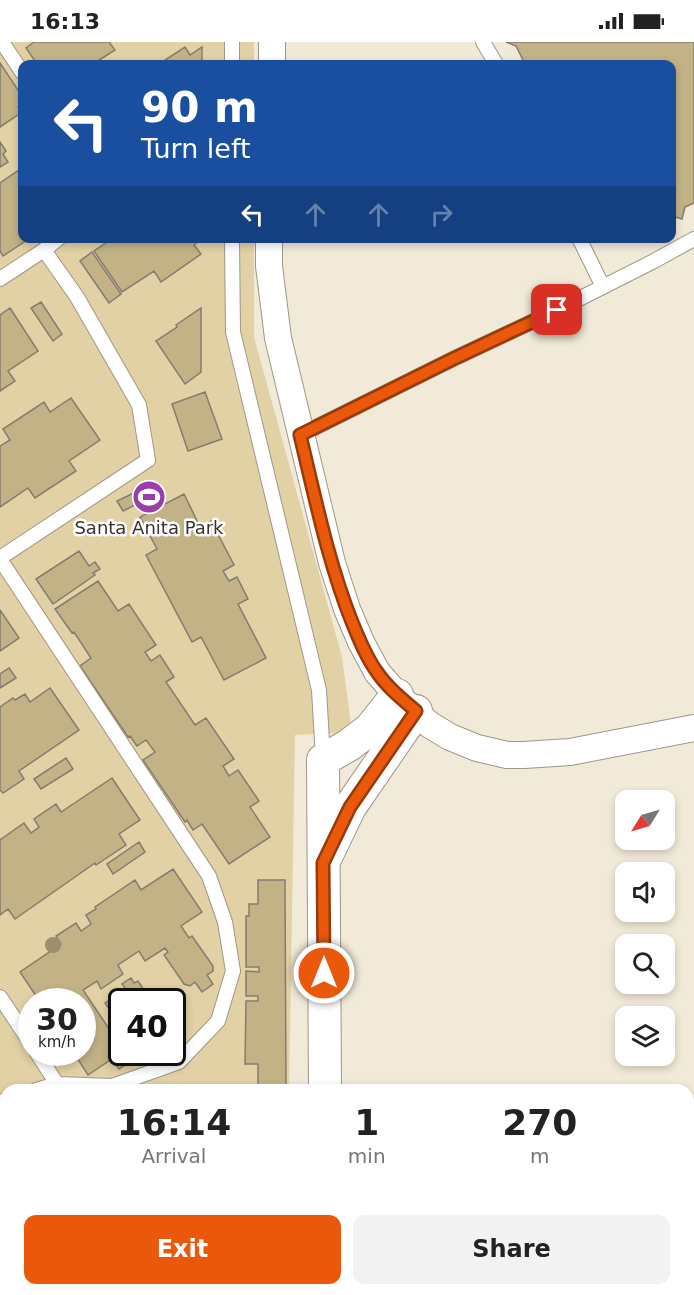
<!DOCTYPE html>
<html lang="en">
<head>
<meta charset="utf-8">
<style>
	body { margin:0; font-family:"DejaVu Sans",sans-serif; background:#f2f2f2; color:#222; height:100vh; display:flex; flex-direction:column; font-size:22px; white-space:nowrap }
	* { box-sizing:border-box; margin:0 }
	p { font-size:20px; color:#767676 }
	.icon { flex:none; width:33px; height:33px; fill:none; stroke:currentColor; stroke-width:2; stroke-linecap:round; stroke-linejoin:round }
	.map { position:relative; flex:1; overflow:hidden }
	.details { position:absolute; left:0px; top:1042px; width:694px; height:212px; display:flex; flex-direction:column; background:#fff; border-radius:18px 18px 0 0; box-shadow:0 3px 9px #0003 }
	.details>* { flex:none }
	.hud { position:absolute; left:18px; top:18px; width:658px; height:183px; border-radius:12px; box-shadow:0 3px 9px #0003; background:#1a4fa0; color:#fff; overflow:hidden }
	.needle { width:39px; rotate:233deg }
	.buttons { position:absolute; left:615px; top:748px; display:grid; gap:12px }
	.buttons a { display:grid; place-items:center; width:60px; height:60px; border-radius:12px; background:#fff; box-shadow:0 3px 9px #0003; font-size:30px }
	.speed { position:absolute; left:18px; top:946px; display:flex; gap:12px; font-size:30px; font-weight:700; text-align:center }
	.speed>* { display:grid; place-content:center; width:78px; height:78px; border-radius:50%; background:#fff; box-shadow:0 3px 9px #0003; line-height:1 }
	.speed small { font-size:15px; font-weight:400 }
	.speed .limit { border:3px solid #111; border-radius:9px; background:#fff; color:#111 }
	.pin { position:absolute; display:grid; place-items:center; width:51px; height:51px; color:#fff; margin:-26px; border-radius:12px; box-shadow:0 3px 9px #0006 }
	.me { position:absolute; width:66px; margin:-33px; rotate:0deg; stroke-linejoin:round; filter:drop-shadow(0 0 4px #0008) }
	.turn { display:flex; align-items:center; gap:21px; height:126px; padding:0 24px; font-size:27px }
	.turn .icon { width:78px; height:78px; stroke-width:2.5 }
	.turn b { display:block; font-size:42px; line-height:51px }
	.lanes { display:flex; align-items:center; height:57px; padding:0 24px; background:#0003; justify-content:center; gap:30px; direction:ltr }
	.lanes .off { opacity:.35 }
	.eta { display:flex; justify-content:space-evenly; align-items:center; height:102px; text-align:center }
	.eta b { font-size:36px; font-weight:800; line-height:42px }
	.cta { display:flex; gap:12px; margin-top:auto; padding:12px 24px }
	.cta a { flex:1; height:69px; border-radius:12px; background:#ea580c; color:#fff; font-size:24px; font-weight:800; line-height:69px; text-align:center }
	.cta a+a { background:#f2f2f2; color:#222 }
	.status { display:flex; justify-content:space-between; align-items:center; height:42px; padding:0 30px; background:#fff; direction:ltr }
	.status svg { height:16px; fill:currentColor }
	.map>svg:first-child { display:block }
	.green { fill:#e2d1a4; fill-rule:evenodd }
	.building { fill:#c2b286; stroke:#837d6e; stroke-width:1.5 }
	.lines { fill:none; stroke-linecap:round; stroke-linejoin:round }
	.service-casing { stroke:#9d9787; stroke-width:16 }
	.minor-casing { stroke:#9d9787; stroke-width:28 }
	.tertiary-casing { stroke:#9d9787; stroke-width:34 }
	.secondary-casing { stroke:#9d9787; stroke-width:36 }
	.service { stroke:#fff; stroke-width:14 }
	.minor { stroke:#fff; stroke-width:26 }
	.tertiary { stroke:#fff; stroke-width:32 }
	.secondary { stroke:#fff; stroke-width:33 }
	.tree { fill:#9c8f69 }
	.route-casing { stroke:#983908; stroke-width:15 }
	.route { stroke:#ea580c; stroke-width:10 }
	.labels { text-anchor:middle; stroke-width:5; stroke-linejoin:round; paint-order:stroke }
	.poi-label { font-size:18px; fill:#37342e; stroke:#fff }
</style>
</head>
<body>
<div class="status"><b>16:13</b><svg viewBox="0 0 49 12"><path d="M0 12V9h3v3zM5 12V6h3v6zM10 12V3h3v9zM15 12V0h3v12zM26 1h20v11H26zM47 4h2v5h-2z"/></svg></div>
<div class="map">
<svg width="694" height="1253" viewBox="0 0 694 1253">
	<rect width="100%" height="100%" fill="#f1ead9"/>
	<path class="green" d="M0,0H254V22H22V196L254,197V295L342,615L352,690L295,693L289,1048H6V1111H0ZM32,960H82V1011H32ZM122,960H172V1011H122Z
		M0,1204H6V1248H600V1253H0Z"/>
	<path class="building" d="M34,0H109L115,8L93,22H79L77,19L72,22H37L26,6Z
		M506,0H694V161L685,165L682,177L672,174V22H525L516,4Z
		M185,5L190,13L202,5V22H159Z
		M0,21L22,54V62L18,65L22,70L0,85Z
		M0,100L6,109L3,112L8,120L0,125Z
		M22,126V196H30L3,214L0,209V141Z
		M113,196H202L194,203L201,212L161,240L154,229L122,250L94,209Z
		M92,210L121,252L109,261L80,219Z
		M41,260L62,292L53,299L31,266Z
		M10,266L38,309L8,329L15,339L0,349V273Z
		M201,266V330L185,342L156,299L177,285L176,283Z
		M205,350L222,397L188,409L172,362Z
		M71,356L100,398L69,419L76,429L35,456L28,446L0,465V404L10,398L3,387L44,360L50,370Z
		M152,442L157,452L123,469L117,459Z
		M184,452L200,485L211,479L234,523L223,529L229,539L237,535L248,557L238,562L266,616L224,638L201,595L192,600L146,513L157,507L140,475Z
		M79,509L89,524L95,520L100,527L93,531L95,533L53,562L36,537Z
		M98,539L118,569L129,562L156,603L145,610L151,619L160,613L174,635L166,640L195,683L206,676L234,717L223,724L229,734L238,728L259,759L250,765L270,795L229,822L202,782L193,788L187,778L185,780L143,718L155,710L146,698L137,704L130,694L128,695L80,624L91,616L74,590L72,591L55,567Z
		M0,568L19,596L0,609Z
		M9,626L16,636L0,646V632Z
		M50,646L79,688L19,729L24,737L3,751L0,748V665L13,656L15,658L25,652L30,660Z
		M66,716L73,727L41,747L34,737Z
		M112,736L140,778L119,792L126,803L96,823L95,821L15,877L8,867L0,873V798L24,781L31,791L39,785L34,777L56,762L61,770Z
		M139,800L145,810L113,832L107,822Z
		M173,827L202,870L181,884L189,896L192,894L213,924V929L207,933L213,942L202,950L195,940L190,944L184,942L164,913L168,910L165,906L145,919L139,909L118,923L123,932L101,947L97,939L83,948L122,1006L121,1011L128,1021L119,1027L112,1017L88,1033L74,1011H82V960H40L20,930L61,902L56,894L76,881L81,889L91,882L86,873L96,867L95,865L135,838L141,848Z
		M258,838H285L286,1048H258V1022H245L246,959H258V954H246V929L259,930V925H246V874H249V862H258Z
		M131,936L134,941L138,939L151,959L156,956L160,960H122V986L105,961L126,947L122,942Z
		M138,1011H154L143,1018Z
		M6,1072V1100H0V1073Z
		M688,1208L692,1209L694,1216V1253H621L619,1248H688Z
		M82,1248H146V1253H82Z"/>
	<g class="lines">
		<g class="service-casing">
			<path id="service" d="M2,0L22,30
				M232,0V22
				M483,0L496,22
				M232,196L233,290L319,648L323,716
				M579,196L603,245
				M0,237L44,208L59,196
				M300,393L453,317L557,268L654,219L694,197
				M0,516L148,418L139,363L77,255L44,208
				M0,517L209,834L225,880L233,929L218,979L179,1020L112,1044L57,1042L36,1048
				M0,955L32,1003
				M37,1011L57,1042
				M0,1060L6,1058
				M336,1248V1253"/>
		</g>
		<g class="minor-casing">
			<path id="minor" d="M272,22V0
				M269,196V224L278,296L332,521L347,567L361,600L377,630L397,653L430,683L450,695L477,706L507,713H524L570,710L694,686"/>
		</g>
		<g class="tertiary-casing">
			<path id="tertiary" d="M326,815L350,765L416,669
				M325,1048L323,718L349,703L370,687L397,653"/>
		</g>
		<g class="secondary-casing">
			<path id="secondary" d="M688,1082L694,1081
				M688,1123L694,1122
				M0,1136L6,1135
				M0,1175L6,1174"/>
		</g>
		<use href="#service" class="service"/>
		<use href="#minor" class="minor"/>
		<use href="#tertiary" class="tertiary"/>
		<use href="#secondary" class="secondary"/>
	</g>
	<circle class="tree" cx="53" cy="903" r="8"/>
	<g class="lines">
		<g class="route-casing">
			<path id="route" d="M324,931L323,821L350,765L416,669C402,657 387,645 377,630C366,615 359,597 352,580C328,520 315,455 300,393L453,317L557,268"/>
		</g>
		<use href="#route" class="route"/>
	</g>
	<defs>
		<g id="stadium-disc" transform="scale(1.725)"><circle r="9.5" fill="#9c3ea8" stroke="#fff"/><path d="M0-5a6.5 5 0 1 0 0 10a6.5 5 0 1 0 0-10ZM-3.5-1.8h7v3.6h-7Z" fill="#fff"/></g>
	</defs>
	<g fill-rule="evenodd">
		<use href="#stadium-disc" x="149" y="455"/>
	</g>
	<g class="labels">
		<g class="poi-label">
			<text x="149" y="492">Santa Anita Park</text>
		</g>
	</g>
</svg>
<div class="buttons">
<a><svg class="needle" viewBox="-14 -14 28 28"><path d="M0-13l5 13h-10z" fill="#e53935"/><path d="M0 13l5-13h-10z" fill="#767676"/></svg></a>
<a><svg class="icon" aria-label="sound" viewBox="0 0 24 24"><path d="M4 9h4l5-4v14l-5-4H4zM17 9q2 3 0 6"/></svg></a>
<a><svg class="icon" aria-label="search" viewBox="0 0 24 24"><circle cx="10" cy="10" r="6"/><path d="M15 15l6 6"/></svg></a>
<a><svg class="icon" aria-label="layers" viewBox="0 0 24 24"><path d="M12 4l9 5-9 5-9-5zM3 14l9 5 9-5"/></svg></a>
</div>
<div class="speed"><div>30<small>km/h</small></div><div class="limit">40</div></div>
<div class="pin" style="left:557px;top:268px;background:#d93025"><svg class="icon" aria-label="arrive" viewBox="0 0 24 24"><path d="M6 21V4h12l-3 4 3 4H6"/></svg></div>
<svg class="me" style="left:324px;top:931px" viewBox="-20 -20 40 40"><circle r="17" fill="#ea580c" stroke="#fff" stroke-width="3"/><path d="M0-11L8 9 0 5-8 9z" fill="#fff"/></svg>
<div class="hud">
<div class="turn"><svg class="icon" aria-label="left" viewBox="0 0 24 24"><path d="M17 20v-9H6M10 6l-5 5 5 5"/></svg><div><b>90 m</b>Turn left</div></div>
<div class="lanes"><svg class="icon" aria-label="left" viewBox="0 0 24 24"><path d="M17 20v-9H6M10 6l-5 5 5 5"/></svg><svg class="icon off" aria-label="ahead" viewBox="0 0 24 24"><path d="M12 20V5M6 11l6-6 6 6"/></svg><svg class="icon off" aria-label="ahead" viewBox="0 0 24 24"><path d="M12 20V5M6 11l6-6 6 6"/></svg><svg class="icon off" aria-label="right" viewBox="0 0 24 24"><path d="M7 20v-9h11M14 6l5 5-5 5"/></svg></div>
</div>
<section class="details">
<div class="eta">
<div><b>16:14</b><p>Arrival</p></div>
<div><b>1</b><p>min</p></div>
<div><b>270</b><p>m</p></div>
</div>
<div class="cta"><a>Exit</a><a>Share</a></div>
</section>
</div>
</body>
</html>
